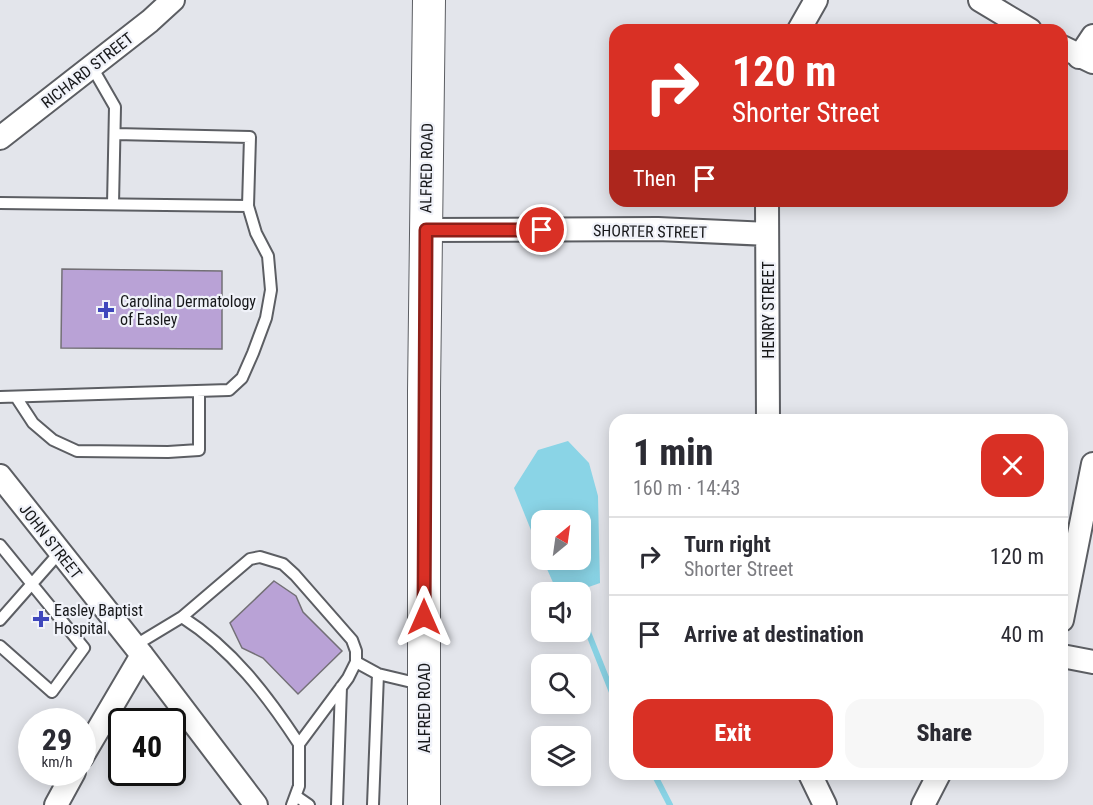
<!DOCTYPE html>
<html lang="en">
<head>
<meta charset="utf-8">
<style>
	body { margin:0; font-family:"Roboto Condensed",sans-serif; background:#f7f7f7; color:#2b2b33; height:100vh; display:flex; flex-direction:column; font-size:22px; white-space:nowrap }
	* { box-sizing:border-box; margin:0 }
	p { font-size:20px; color:#7c7c81 }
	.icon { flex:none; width:33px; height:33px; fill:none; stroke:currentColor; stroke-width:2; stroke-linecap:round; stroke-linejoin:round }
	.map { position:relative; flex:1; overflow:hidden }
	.drawer { position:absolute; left:609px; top:414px; width:459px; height:366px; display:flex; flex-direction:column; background:#fff; border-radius:18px; box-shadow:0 3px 15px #0003 }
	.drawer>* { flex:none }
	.guide { position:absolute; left:609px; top:24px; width:459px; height:183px; border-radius:18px; box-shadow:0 3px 15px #0003; background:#d93025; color:#fff; overflow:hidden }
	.needle { width:39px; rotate:29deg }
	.controls { position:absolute; left:531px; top:510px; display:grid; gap:12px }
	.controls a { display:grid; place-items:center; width:60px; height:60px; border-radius:12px; background:#fff; box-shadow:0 3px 15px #0003; font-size:30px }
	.speed { position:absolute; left:18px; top:708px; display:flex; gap:12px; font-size:30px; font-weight:700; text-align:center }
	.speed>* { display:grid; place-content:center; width:78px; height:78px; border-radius:50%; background:#fff; box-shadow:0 3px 15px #0003; line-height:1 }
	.speed small { font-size:15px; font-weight:400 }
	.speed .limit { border:3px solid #111; border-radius:9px; background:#fff; color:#111 }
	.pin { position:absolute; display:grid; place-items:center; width:51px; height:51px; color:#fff; margin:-26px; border:3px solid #fff; border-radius:50%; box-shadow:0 2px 6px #0007 }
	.me { position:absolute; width:66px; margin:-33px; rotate:0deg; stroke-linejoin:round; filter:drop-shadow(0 0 4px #0008) }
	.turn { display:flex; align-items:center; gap:21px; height:126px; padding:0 24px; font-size:27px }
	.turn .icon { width:78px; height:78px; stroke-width:2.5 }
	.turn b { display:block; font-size:42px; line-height:51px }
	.then { display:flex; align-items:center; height:57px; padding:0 24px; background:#0003; gap:12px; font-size:22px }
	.round { display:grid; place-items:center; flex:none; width:63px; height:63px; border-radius:18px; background:#f7f7f7 }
	.head { display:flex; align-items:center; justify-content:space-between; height:102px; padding:0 24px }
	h1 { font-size:36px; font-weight:800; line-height:45px }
	.primary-button { display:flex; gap:12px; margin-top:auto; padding:12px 24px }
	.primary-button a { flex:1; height:69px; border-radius:18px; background:#d93025; color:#fff; font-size:24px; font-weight:800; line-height:69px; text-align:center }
	.primary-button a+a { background:#f7f7f7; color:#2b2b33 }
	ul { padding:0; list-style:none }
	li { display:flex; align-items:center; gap:18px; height:78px; padding:0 24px; border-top:2px solid #e1e1e2 }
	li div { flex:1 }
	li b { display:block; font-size:22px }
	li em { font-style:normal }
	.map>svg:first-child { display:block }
	.water { fill:#8ad4e6 }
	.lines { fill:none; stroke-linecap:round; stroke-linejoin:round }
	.stream { stroke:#8ad4e6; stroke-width:6 }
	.building { fill:#b9a2d6; stroke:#737076; stroke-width:1.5 }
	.lane-casing { stroke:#5c5e63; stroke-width:14 }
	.street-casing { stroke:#5c5e63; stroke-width:26 }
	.secondary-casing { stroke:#5c5e63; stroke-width:34 }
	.lane { stroke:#fff; stroke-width:10 }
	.street { stroke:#fff; stroke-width:22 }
	.secondary { stroke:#fff; stroke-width:32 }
	.route-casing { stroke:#8d1f18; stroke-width:15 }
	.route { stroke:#d93025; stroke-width:10 }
	.poi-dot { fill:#3f47bc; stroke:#f0f2f9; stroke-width:2 }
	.labels { text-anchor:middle; stroke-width:4.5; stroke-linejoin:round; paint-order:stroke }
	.street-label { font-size:16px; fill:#17181a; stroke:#f0f2f9 }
	.poi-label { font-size:16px; fill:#17181a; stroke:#f0f2f9; text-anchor:start }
</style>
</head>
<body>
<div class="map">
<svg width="1093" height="805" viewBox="0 0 1093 805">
	<rect width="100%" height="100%" fill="#e3e5eb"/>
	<path class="water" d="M568,441L589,463L598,496L600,583L583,589L555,587L543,560H580V520H542L541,555L514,488L538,450Z"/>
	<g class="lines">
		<path class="stream" d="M583,589L586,627L615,700
			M654,774L670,805"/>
	</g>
	<path class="building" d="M62,269L222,271V349L61,348Z
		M274,581L296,596L303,612L342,651L298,694L263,658L242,648L230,623Z"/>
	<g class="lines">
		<g class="lane-casing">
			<path id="lane" d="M92,67L115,107L113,204
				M115,134L250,137L248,206
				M0,203L248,206L256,233L268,256L271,290L266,318L253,353L242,378L229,390L0,397
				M16,397L33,423L53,440L77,451L168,452L199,450V391
				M0,545L84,648L52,692L0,646
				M182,617C232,649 267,695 299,744
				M0,620L60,552
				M134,646L182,617L250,559L260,557L283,564L295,575L352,640L356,651V662L348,678L299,744V786L292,805
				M356,662L378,674L420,684
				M296,796L309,805
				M337,805L341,687
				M373,805L378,674"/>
		</g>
		<g class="street-casing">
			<path id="street" d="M980,0L1030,30
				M799,30L816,0
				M1062,47L1093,62
				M1079,57L1093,36
				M0,138L150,21L173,0
				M767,201L768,420
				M426,230L658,229L767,234
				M0,476L142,655L256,805
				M1062,620L1093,464
				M1062,656L1093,662
				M82,757L142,655
				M810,774L825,805
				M56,805L74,772
				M923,805L939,774"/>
		</g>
		<g class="secondary-casing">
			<path id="secondary" d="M424,805V391L429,0"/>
		</g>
		<use href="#lane" class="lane"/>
		<use href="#street" class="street"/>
		<use href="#secondary" class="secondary"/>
	</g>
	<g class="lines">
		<g class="route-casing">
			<path id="route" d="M424,617L426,230H542"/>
		</g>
		<use href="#route" class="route"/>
	</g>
	<g class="poi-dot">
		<path d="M103 301h6v6h6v6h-6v6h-6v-6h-6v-6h6z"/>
		<path d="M38 610h6v6h6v6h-6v6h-6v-6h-6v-6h6z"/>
	</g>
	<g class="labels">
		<g class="street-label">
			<text transform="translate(87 70) rotate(-38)" y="6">RICHARD STREET</text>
			<text transform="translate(426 168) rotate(-89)" y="6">ALFRED ROAD</text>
			<text transform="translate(650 231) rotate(1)" y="6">SHORTER STREET</text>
			<text transform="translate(768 310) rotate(-90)" y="6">HENRY STREET</text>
			<text transform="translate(51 541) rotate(52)" y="6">JOHN STREET</text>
			<text transform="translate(424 708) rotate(-90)" y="6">ALFRED ROAD</text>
		</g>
		<g class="poi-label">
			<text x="120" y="307">Carolina Dermatology<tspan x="120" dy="18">of Easley</tspan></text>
			<text x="54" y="616">Easley Baptist<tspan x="54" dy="18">Hospital</tspan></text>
		</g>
	</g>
</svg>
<div class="controls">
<a><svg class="needle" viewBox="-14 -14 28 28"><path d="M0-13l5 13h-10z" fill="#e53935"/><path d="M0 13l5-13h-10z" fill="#7c7c81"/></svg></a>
<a><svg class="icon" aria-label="sound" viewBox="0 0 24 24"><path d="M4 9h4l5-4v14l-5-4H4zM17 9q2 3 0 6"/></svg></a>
<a><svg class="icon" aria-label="search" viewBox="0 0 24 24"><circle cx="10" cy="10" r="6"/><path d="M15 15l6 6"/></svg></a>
<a><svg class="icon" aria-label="layers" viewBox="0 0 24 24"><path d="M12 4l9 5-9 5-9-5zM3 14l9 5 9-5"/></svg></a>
</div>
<div class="speed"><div>29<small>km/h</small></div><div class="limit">40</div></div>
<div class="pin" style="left:542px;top:230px;background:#d93025"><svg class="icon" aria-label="arrive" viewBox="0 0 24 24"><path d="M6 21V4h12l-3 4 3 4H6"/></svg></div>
<svg class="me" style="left:424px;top:617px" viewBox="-20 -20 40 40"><path d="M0-17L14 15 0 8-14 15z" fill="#d93025" stroke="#fff" stroke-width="4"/></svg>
<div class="guide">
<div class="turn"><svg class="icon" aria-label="right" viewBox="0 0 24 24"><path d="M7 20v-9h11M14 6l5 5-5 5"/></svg><div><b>120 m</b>Shorter Street</div></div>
<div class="then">Then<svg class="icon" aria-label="arrive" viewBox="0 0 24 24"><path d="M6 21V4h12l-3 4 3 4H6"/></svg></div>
</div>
<section class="drawer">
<div class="head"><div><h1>1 min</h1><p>160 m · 14:43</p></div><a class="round" style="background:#d93025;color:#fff"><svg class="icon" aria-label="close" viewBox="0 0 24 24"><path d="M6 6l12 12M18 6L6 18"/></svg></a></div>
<ul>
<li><svg class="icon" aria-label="right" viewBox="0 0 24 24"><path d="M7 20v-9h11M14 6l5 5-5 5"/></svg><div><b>Turn right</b><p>Shorter Street</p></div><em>120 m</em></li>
<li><svg class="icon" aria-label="arrive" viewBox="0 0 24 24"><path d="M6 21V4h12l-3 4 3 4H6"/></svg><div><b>Arrive at destination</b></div><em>40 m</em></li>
</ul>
<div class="primary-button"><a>Exit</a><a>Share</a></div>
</section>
</div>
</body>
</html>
